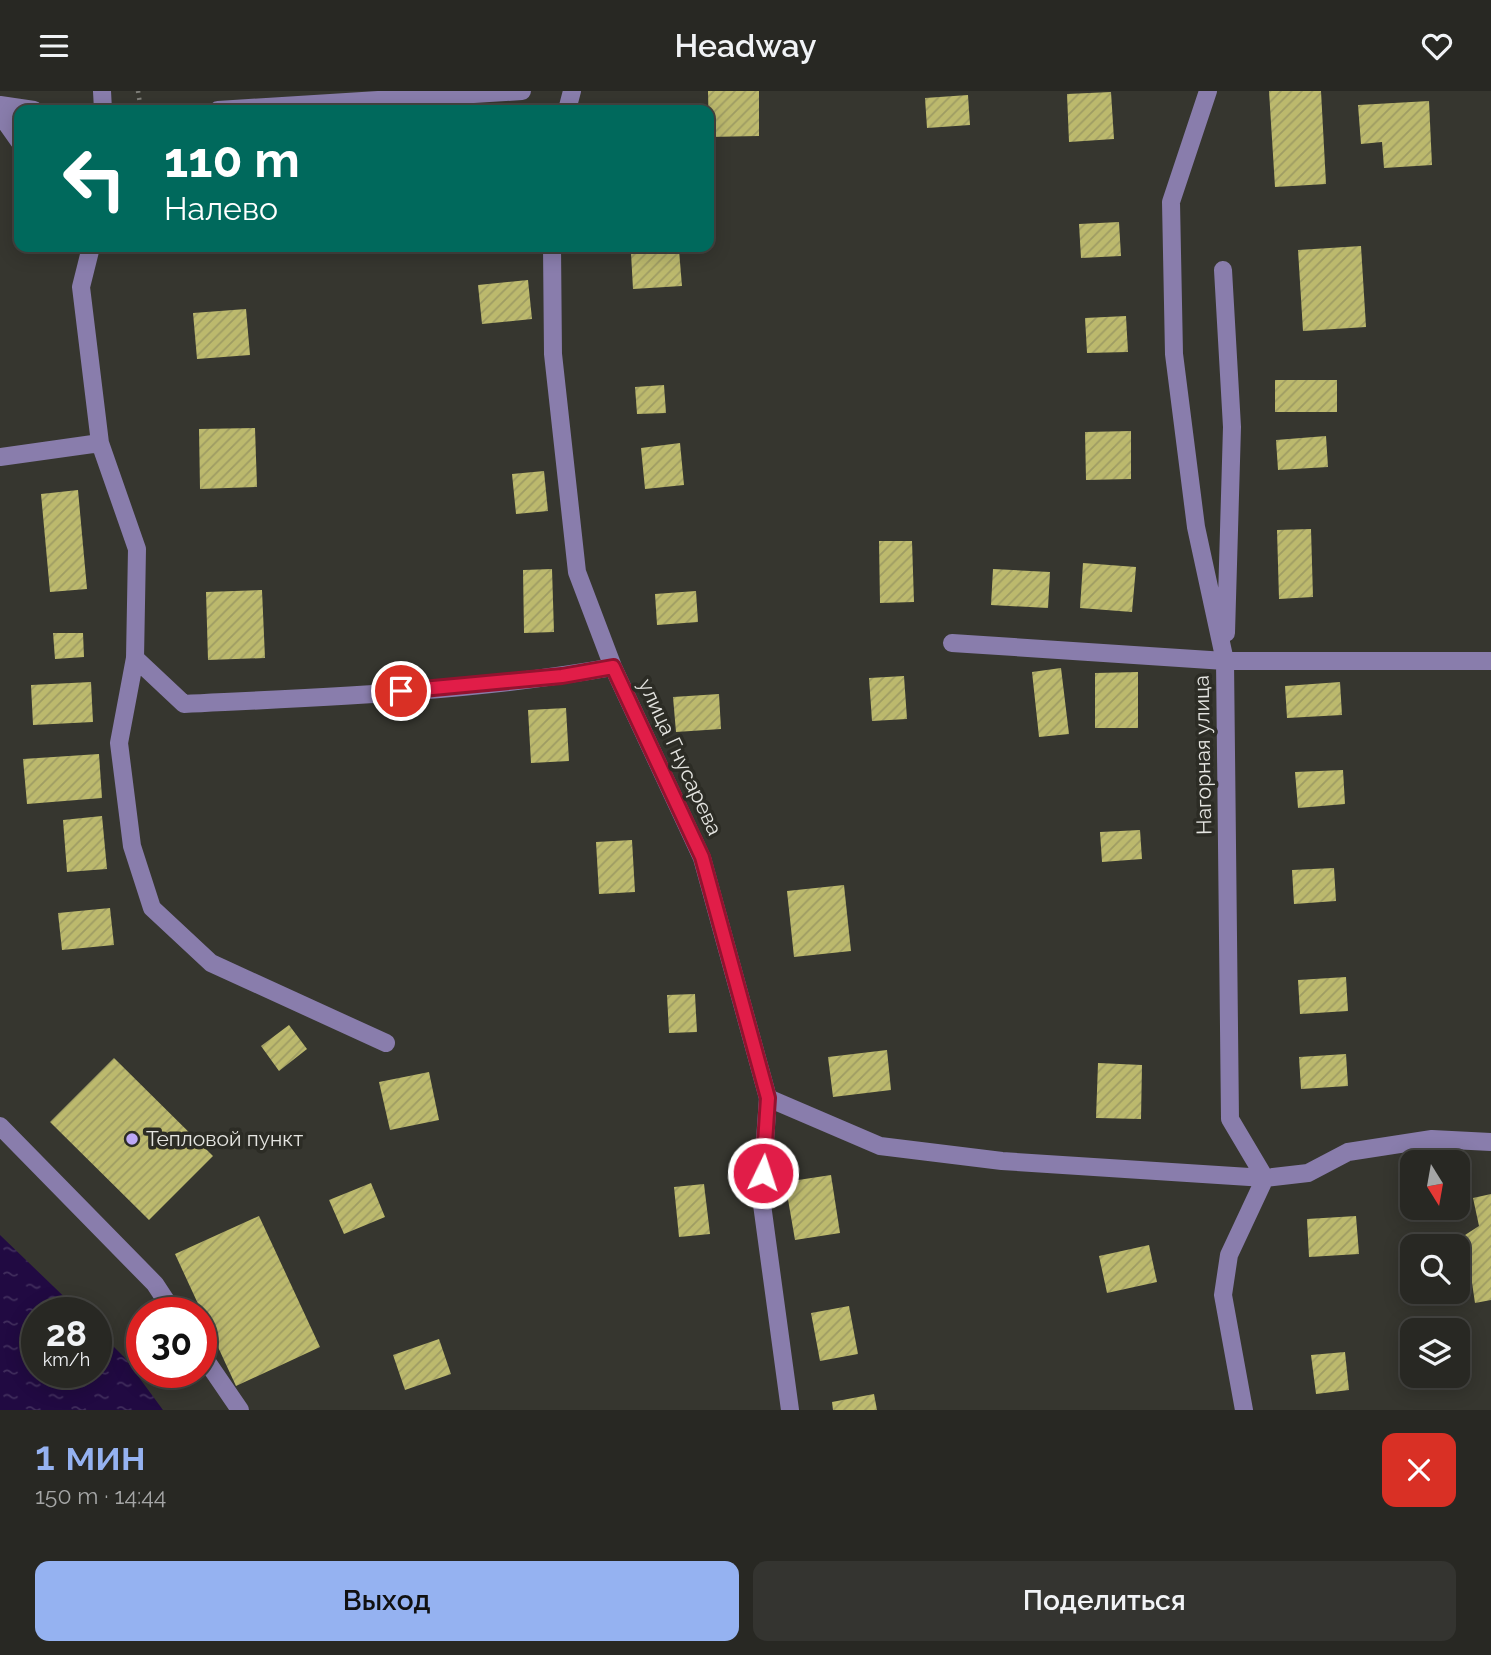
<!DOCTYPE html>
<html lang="ru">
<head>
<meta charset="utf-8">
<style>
	body { margin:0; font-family:Raleway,sans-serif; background:#343430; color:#f1f3f6; height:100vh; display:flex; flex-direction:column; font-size:26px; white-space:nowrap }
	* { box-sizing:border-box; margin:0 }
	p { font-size:23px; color:#a5a6a6 }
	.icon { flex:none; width:38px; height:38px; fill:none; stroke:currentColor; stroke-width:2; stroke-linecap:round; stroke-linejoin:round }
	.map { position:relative; height:1319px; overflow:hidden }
	.drawer { display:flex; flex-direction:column; background:#282823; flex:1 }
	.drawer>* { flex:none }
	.top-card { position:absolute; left:14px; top:14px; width:700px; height:147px; border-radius:14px; box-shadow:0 4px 18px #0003,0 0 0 2px #444441; background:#00695c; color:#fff; overflow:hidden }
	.needle { width:46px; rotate:169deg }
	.controls { position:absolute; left:1400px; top:1059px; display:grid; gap:14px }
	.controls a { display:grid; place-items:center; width:70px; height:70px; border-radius:14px; background:#282823; box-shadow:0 4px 18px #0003,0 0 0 2px #444441; font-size:35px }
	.speed { position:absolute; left:21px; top:1206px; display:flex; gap:14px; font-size:35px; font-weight:700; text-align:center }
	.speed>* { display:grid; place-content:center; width:91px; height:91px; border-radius:50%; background:#282823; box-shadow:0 4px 18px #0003,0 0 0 2px #444441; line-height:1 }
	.speed small { font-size:18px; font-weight:400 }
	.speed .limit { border:10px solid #d22; background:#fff; color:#111 }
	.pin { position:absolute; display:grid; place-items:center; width:60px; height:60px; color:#fff; margin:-30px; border:4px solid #fff; border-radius:50%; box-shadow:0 2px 7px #0007 }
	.me { position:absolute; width:77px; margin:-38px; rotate:4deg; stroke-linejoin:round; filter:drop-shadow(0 0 5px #0008) }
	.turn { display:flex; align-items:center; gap:24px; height:147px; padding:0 35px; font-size:32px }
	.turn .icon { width:91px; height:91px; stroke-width:2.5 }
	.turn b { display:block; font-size:49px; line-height:60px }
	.round { display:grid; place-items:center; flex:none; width:74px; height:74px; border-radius:14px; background:#343430 }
	.headline { display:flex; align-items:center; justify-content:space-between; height:119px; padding:0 35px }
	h1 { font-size:42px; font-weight:600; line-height:52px; color:#95b2f1 }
	.action { display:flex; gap:14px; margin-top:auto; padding:14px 35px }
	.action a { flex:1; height:80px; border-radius:14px; background:#95b2f1; color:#111; font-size:28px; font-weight:600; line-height:80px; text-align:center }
	.action a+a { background:#343430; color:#f1f3f6 }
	header { display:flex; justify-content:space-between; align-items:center; height:91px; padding:0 35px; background:#282823; font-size:32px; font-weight:600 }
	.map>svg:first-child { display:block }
	.water { fill:url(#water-ripples) }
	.building { fill:url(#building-hatch) }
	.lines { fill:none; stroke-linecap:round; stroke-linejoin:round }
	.path { stroke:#80807a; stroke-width:4.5; stroke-dasharray:2 5; stroke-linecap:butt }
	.minor { stroke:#897dac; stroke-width:18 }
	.route-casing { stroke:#92132f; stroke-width:18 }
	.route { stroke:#e11d48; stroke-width:12 }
	.poi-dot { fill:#bda9f5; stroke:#2c2c25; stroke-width:2.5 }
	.labels { text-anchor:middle; stroke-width:7; stroke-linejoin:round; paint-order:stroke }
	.street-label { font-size:21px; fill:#e5e5e1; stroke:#2c2c25 }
	.poi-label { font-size:21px; fill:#e5e5e1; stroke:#2c2c25; text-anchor:start }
</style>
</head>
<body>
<header><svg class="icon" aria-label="menu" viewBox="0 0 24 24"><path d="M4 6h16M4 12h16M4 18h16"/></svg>Headway<svg class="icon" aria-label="heart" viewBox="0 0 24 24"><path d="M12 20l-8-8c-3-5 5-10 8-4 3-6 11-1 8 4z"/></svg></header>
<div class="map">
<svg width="1491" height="1319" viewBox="0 0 1491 1319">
	<defs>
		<pattern id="water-ripples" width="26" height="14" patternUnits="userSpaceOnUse" patternTransform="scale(1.75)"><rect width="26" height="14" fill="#210a42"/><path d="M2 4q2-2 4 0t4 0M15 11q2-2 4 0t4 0" fill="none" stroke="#412e5d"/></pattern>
		<pattern id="building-hatch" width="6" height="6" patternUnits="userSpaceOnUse" patternTransform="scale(1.75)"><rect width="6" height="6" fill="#bcb96d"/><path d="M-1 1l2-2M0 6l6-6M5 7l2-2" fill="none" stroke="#9e9c63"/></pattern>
	</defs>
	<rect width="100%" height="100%" fill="#36362f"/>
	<path class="water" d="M0,1144L80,1221L37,1222V1281H96V1238L124,1266L163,1319H0Z"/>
	<path class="building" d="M708,0H759V45L709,46Z
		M1269,0H1321L1326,93L1275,96Z
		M1111,1L1114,48L1069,51L1067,3Z
		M968,4L970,34L927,37L925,7Z
		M1429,10L1432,74L1384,77L1382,51L1361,53L1358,14Z
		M1119,131L1121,165L1081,167L1079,133Z
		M1361,155L1366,236L1303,240L1298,159Z
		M679,159L682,195L633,198L631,162Z
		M528,189L532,228L482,233L478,194Z
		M246,218L250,264L197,268L193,222Z
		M1126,225L1128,261L1087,262L1085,227Z
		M1275,289H1337V321H1275Z
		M664,294L666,322L637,323L635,296Z
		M255,337L257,396L200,398L199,338Z
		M1131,340V388L1086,389L1085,341Z
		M1326,345L1328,376L1278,379L1276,349Z
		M680,352L684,394L645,398L641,357Z
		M544,380L548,420L516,423L512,383Z
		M78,399L87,498L50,501L41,403Z
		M1311,438L1313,506L1279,508L1277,439Z
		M879,450H912L914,511L880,512Z
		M1083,472L1136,476L1132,521L1080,517Z
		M552,478L554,541L524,542L523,479Z
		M993,478L1050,481L1048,517L991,514Z
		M262,499L265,567L208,569L206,501Z
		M696,500L698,531L657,534L655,503Z
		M53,542H83L84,566L55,568Z
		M1061,577L1069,643L1039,646L1032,581Z
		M1138,581V637H1095V582Z
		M904,585L907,628L872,630L869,587Z
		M91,591L93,631L33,634L31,594Z
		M1340,591L1342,624L1287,627L1285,595Z
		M719,603L721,638L676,641L673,606Z
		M566,617L569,670L531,672L528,619Z
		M99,663L102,707L27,713L23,668Z
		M1343,679L1345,713L1298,717L1295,681Z
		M102,725L107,778L67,781L63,729Z
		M1140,739L1142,768L1102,771L1100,741Z
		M632,749L635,801L599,803L596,751Z
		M1334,777L1336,810L1294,813L1292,779Z
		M844,794L851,860L794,866L787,800Z
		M110,817L114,854L62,859L58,822Z
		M1346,886L1348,920L1300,923L1298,889Z
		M695,903L697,941L669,942L667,904Z
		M289,934L307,958L279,980L261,955Z
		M887,959L891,999L833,1006L828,966Z
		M1346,963L1348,995L1301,998L1299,966Z
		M114,967L213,1065L149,1129L50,1031Z
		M1098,972L1142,974L1141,1028L1096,1027Z
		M429,981L439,1029L390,1039L379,991Z
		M831,1084L840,1142L795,1149L785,1091Z
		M371,1092L385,1126L344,1143L329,1109Z
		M704,1093L710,1143L679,1146L674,1096Z
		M1491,1103V1209L1475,1212L1465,1144L1479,1135L1473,1107Z
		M259,1125L320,1256L236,1295L175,1163Z
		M1356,1125L1359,1163L1309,1166L1307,1128Z
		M1149,1154L1157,1191L1107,1202L1099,1165Z
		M849,1215L858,1263L820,1270L811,1222Z
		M439,1248L451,1283L405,1299L393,1264Z
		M1345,1261L1349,1299L1316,1303L1311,1264Z
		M874,1303L877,1319H833L832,1311Z"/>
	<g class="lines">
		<path class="path" d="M138,0L141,19"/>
		<path class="minor" d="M102,0L103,19
			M1208,0L1171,111L1174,263L1196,436L1225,570L1230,1028L1265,1087L1229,1164L1223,1204L1244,1319
			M0,14L34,19
			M218,19L522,0
			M567,19L572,0
			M0,23L19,50
			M91,156L81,196L100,352L137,458L135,567L119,652L132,755L152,817L211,872L386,952
			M552,156L553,263L577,481L613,576L702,767L768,1007L761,1106L790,1319
			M1223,179L1232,336L1226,542
			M0,366L100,352
			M952,552L1225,570H1491
			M135,567L184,613C327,606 472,601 613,576
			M768,1007L880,1055L1002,1070L1265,1087L1308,1082L1348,1061L1432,1048L1491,1051
			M0,1035L155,1193L174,1222
			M201,1262L240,1319"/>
	</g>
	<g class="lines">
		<g class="route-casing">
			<path id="route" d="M401,600L562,585L613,576L702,766L768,1007L763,1082"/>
		</g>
		<use href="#route" class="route"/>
	</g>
	<circle class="poi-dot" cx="132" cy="1048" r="7"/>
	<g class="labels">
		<g class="street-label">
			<text transform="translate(1203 664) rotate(-91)" y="7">Нагорная улица</text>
			<text transform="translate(680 666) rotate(65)" y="7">улица Гнусарева</text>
		</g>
		<g class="poi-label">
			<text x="146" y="1055">Тепловой пункт</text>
		</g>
	</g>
</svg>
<div class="controls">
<a><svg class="needle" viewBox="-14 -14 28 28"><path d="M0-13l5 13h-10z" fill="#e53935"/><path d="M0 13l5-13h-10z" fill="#a5a6a6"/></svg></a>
<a><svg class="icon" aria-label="search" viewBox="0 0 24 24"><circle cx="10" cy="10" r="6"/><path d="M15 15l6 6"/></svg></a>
<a><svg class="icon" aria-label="layers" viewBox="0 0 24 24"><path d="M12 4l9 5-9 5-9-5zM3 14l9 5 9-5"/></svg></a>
</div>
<div class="speed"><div>28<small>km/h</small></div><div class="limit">30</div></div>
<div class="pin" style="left:401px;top:600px;background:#d93025"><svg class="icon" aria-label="arrive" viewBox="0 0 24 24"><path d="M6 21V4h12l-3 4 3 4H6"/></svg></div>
<svg class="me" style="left:763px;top:1082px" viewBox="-20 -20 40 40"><circle r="17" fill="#e11d48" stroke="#fff" stroke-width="3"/><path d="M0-11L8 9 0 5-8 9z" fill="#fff"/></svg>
<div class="top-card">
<div class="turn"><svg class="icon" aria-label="left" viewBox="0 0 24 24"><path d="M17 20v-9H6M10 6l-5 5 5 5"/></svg><div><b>110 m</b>Налево</div></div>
</div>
</div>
<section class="drawer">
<div class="headline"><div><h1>1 мин</h1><p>150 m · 14:44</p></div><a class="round" style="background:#d93025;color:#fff"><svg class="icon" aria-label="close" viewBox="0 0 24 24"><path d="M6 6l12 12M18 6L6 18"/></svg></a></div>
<div class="action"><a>Выход</a><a>Поделиться</a></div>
</section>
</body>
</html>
